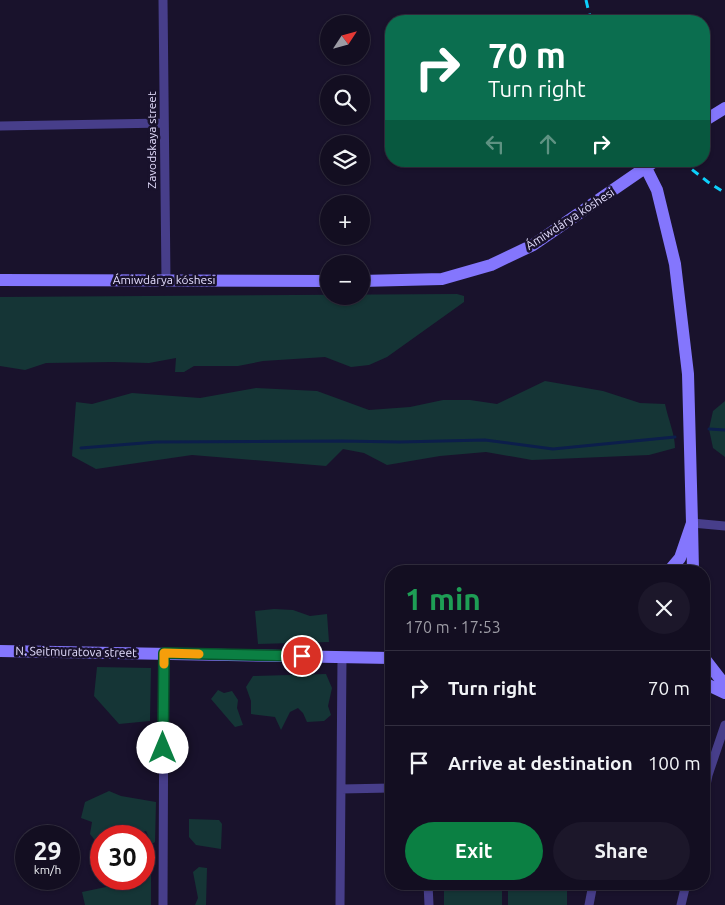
<!DOCTYPE html>
<html lang="en">
<head>
<meta charset="utf-8">
<style>
	body { margin:0; font-family:Ubuntu,sans-serif; background:#1c172a; color:#f1f3f6; height:100vh; display:flex; flex-direction:column; font-size:19px; white-space:nowrap }
	* { box-sizing:border-box; margin:0 }
	p { font-size:16px; color:#9d9ca5 }
	.icon { flex:none; width:28px; height:28px; fill:none; stroke:currentColor; stroke-width:2; stroke-linecap:round; stroke-linejoin:round }
	.map { position:relative; flex:1; overflow:hidden }
	.details { position:absolute; left:385px; top:565px; width:325px; height:325px; display:flex; flex-direction:column; background:#130e21; border-radius:20px; box-shadow:0 1px 4px #0004,0 0 0 1px #322e3f }
	.details>* { flex:none }
	.guide { position:absolute; left:385px; top:15px; width:325px; height:152px; border-radius:20px; box-shadow:0 1px 4px #0004,0 0 0 1px #322e3f; background:#0b6e4f; color:#fff; overflow:hidden }
	.needle { width:32px; rotate:54deg }
	.tools { position:absolute; left:320px; top:15px; display:grid; gap:10px }
	.tools a { display:grid; place-items:center; width:50px; height:50px; border-radius:50%; background:#130e21; box-shadow:0 1px 4px #0004,0 0 0 1px #322e3f; font-size:25px }
	.speed { position:absolute; left:15px; top:825px; display:flex; gap:10px; font-size:25px; font-weight:700; text-align:center }
	.speed>* { display:grid; place-content:center; width:65px; height:65px; border-radius:50%; background:#130e21; box-shadow:0 1px 4px #0004,0 0 0 1px #322e3f; line-height:1 }
	.speed small { font-size:12px; font-weight:400 }
	.speed .limit { border:8px solid #d22; background:#fff; color:#111 }
	.pin { position:absolute; display:grid; place-items:center; width:42px; height:42px; color:#fff; margin:-21px; border:2px solid #fff; border-radius:50%; box-shadow:0 1px 5px #0007 }
	.me { position:absolute; width:55px; margin:-28px; rotate:0deg; stroke-linejoin:round; filter:drop-shadow(0 0 4px #0008) }
	.turn { display:flex; align-items:center; gap:18px; height:105px; padding:0 20px; font-size:22px }
	.turn .icon { width:65px; height:65px; stroke-width:2.5 }
	.turn b { display:block; font-size:35px; line-height:42px }
	.lanes { display:flex; align-items:center; height:48px; padding:0 20px; background:#0003; justify-content:center; gap:25px; direction:ltr }
	.lanes .off { opacity:.35 }
	.round { display:grid; place-items:center; flex:none; width:52px; height:52px; border-radius:26px; background:#1c172a }
	.head { display:flex; align-items:center; justify-content:space-between; height:85px; padding:0 20px }
	h1 { font-size:30px; font-weight:700; line-height:38px; color:#1e9e55 }
	.cta { display:flex; gap:10px; margin-top:auto; padding:10px 20px }
	.cta a { flex:1; height:58px; border-radius:30px; background:#0b8043; color:#fff; font-size:20px; font-weight:700; line-height:58px; text-align:center }
	.cta a+a { background:#1c172a; color:#f1f3f6 }
	ul { padding:0; list-style:none }
	li { display:flex; align-items:center; gap:15px; height:75px; padding:0 20px; border-top:1px solid #322e3f }
	li div { flex:1 }
	li b { display:block; font-size:19px }
	li em { font-style:normal }
	.map>svg:first-child { display:block }
	.green { fill:#153536 }
	.lines { fill:none; stroke-linecap:round; stroke-linejoin:round }
	.stream { stroke:#0c1e4b; stroke-width:3 }
	.street { stroke:#473e8a; stroke-width:9 }
	.secondary { stroke:#8476fd; stroke-width:12 }
	.rail { stroke:#0dd0fb; stroke-width:3; stroke-dasharray:8 6; stroke-linecap:butt }
	.route-casing { stroke:#07532c; stroke-width:12 }
	.route { stroke:#0b8043; stroke-width:9 }
	.slow { stroke:#f59e0b; stroke-width:9 }
	.labels { text-anchor:middle; stroke-width:5; stroke-linejoin:round; paint-order:stroke }
	.street-label { font-size:12px; fill:#e4defe; stroke:#19122c }
</style>
</head>
<body>
<div class="map">
<svg width="725" height="905" viewBox="0 0 725 905">
	<rect width="100%" height="100%" fill="#19122c"/>
	<path class="green" d="M457,294L464,296V302L387,357L369,365L351,367L325,357L263,361L238,366H194L184,372H175L176,358L149,363L113,362L46,363L25,370L0,366V297Z
		M545,381L603,391L640,403L665,404C668,419 675,434 675,448L649,455L532,460L486,452L440,456L387,465L364,453L343,449L326,466L192,455L96,469L72,456L76,402L92,404L132,393L200,398L256,388L317,391L369,410L410,407L443,400H470L497,404Z
		M725,401V457L713,448L709,429L713,411Z
		M274,609L293,610L310,616L327,614L329,642L258,644L255,611Z
		M97,667L151,668L150,721L119,724L94,696Z
		M326,674L332,688L328,706L331,715L324,721L307,722L303,713L298,708L290,712L281,730L275,717L251,714V701L246,687L253,676Z
		M218,690L224,693L232,691L238,700L237,708L243,725L235,727L211,699Z
		M109,791L121,796L156,802L155,842L152,844L146,831L132,836H101V842L97,843L90,834L92,822L81,818L85,802Z
		M189,819L219,820L222,824L221,849L196,845L189,837Z
		M199,867L207,868L206,905H195L198,898L193,872Z
		M151,868V905H85L82,892L106,887L107,879H144V869Z
		M444,884H502V905H444Z
		M508,884H567V905H508Z"/>
	<g class="lines">
		<path class="stream" d="M709,429L725,430
			M81,448L156,442L341,441L400,442L485,440L553,449L675,437"/>
		<path class="street" d="M163,0L166,280
			M0,126L164,123
			M692,523L725,526
			M341,789L391,788
			M704,795L708,775L725,725
			M428,884L429,905
			M163,905L164,653
			M340,905L342,657
			M589,905L593,884
			M681,905L686,884"/>
		<path class="secondary" d="M704,121L725,108
			M646,168L657,190L675,264L688,374L692,523
			M0,280L329,281
			M361,281L442,279L491,265L533,245L655,161
			M669,571L680,558L692,523L693,571
			M0,651L391,658
			M704,658L725,685
			M704,683L725,693"/>
		<path class="rail" d="M586,0L591,21
			M681,161L708,182L725,193"/>
	</g>
	<g class="lines">
		<g class="route-casing">
			<path id="route" d="M163,748L164,653L302,656"/>
		</g>
		<use href="#route" class="route"/>
		<path class="slow" d="M164,664V653L199,654"/>
	</g>
	<g class="labels">
		<g class="street-label">
			<text transform="translate(152 140) rotate(-90)" y="4">Zavodskaya street</text>
			<text transform="translate(570 219) rotate(-33)" y="4">Ámiwdárya kóshesi</text>
			<text x="164" y="284">Ámiwdárya kóshesi</text>
			<text transform="translate(76 652) rotate(1)" y="4">N. Seitmuratova street</text>
		</g>
	</g>
</svg>
<div class="tools">
<a><svg class="needle" viewBox="-14 -14 28 28"><path d="M0-13l5 13h-10z" fill="#e53935"/><path d="M0 13l5-13h-10z" fill="#9d9ca5"/></svg></a>
<a><svg class="icon" aria-label="search" viewBox="0 0 24 24"><circle cx="10" cy="10" r="6"/><path d="M15 15l6 6"/></svg></a>
<a><svg class="icon" aria-label="layers" viewBox="0 0 24 24"><path d="M12 4l9 5-9 5-9-5zM3 14l9 5 9-5"/></svg></a>
<a>+</a>
<a>−</a>
</div>
<div class="speed"><div>29<small>km/h</small></div><div class="limit">30</div></div>
<div class="pin" style="left:302px;top:656px;background:#d93025"><svg class="icon" aria-label="arrive" viewBox="0 0 24 24"><path d="M6 21V4h12l-3 4 3 4H6"/></svg></div>
<svg class="me" style="left:163px;top:748px" viewBox="-20 -20 40 40"><circle r="19" fill="#fff"/><path d="M0-13L10 11 0 6-10 11z" fill="#0b8043"/></svg>
<div class="guide">
<div class="turn"><svg class="icon" aria-label="right" viewBox="0 0 24 24"><path d="M7 20v-9h11M14 6l5 5-5 5"/></svg><div><b>70 m</b>Turn right</div></div>
<div class="lanes"><svg class="icon off" aria-label="left" viewBox="0 0 24 24"><path d="M17 20v-9H6M10 6l-5 5 5 5"/></svg><svg class="icon off" aria-label="ahead" viewBox="0 0 24 24"><path d="M12 20V5M6 11l6-6 6 6"/></svg><svg class="icon" aria-label="right" viewBox="0 0 24 24"><path d="M7 20v-9h11M14 6l5 5-5 5"/></svg></div>
</div>
<section class="details">
<div class="head"><div><h1>1 min</h1><p>170 m · 17:53</p></div><a class="round"><svg class="icon" aria-label="close" viewBox="0 0 24 24"><path d="M6 6l12 12M18 6L6 18"/></svg></a></div>
<ul>
<li><svg class="icon" aria-label="right" viewBox="0 0 24 24"><path d="M7 20v-9h11M14 6l5 5-5 5"/></svg><div><b>Turn right</b></div><em>70 m</em></li>
<li><svg class="icon" aria-label="arrive" viewBox="0 0 24 24"><path d="M6 21V4h12l-3 4 3 4H6"/></svg><div><b>Arrive at destination</b></div><em>100 m</em></li>
</ul>
<div class="cta"><a>Exit</a><a>Share</a></div>
</section>
</div>
</body>
</html>
